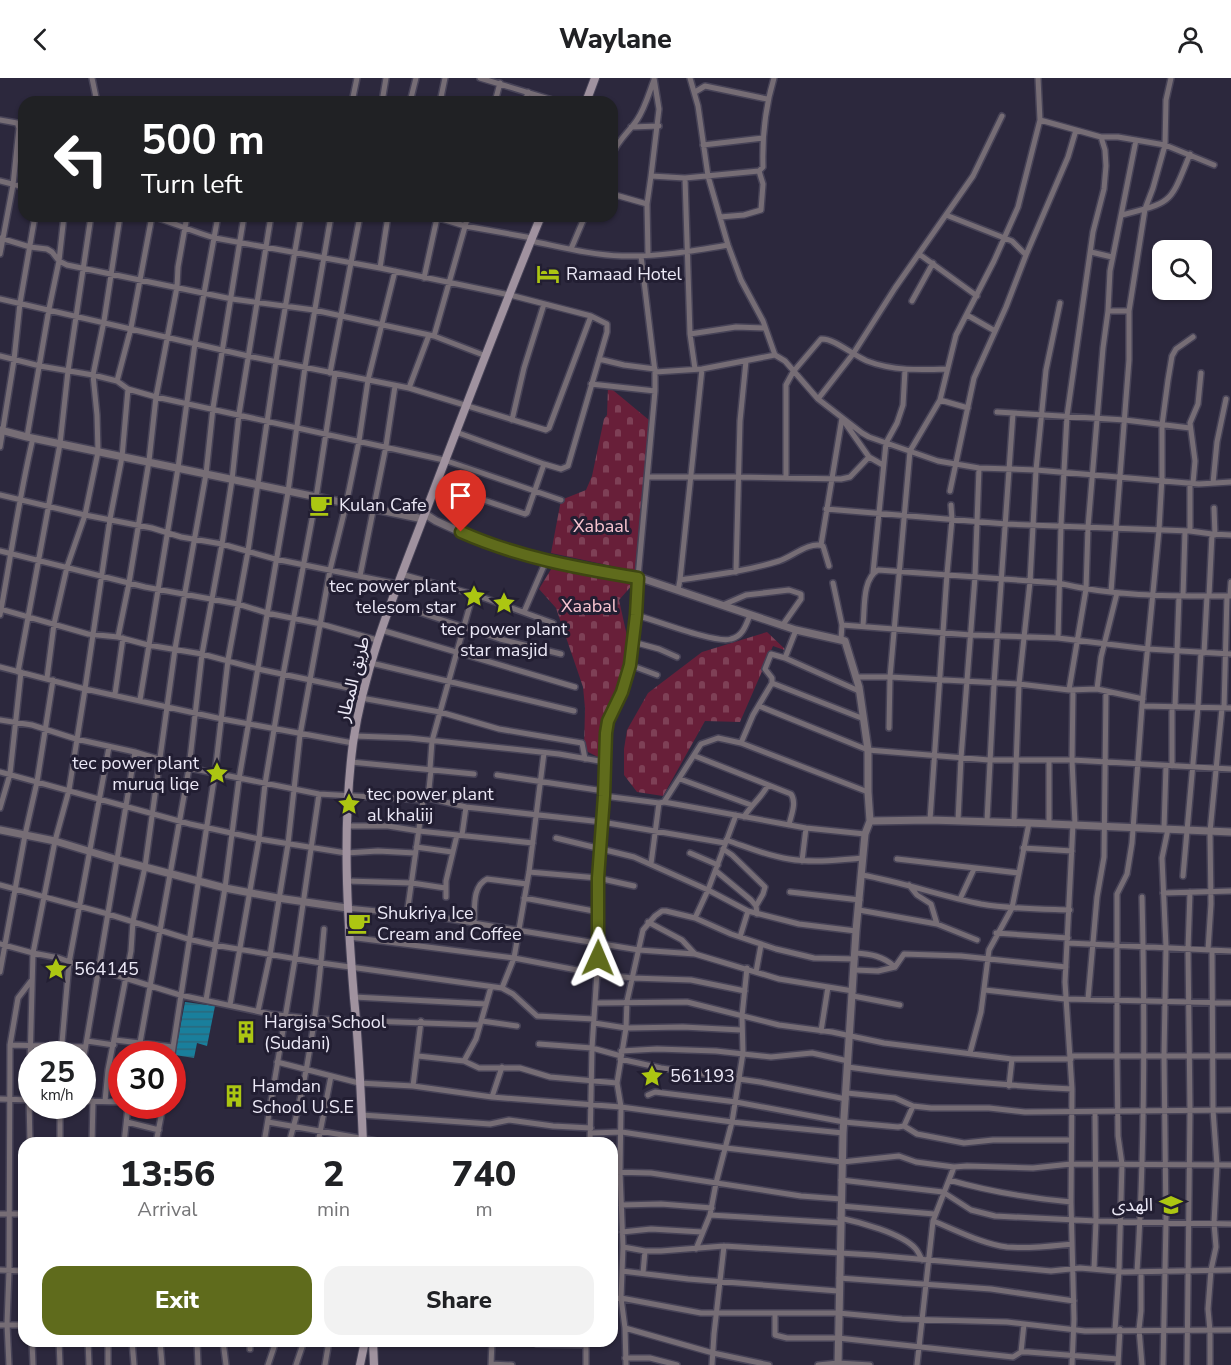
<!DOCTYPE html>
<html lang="en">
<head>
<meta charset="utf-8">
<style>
	body { margin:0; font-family:"Nunito Sans","Noto Sans Arabic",sans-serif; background:#f2f2f2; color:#202124; height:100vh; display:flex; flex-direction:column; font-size:22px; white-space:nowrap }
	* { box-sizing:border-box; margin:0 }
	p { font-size:20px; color:#757577 }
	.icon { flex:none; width:33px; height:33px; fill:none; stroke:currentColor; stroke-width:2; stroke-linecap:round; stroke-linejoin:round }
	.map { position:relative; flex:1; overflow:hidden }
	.sheet { position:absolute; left:18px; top:1059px; width:600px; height:210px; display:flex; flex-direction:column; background:#fff; border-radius:18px; box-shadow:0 2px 4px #0004 }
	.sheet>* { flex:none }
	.hud { position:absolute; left:18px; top:18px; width:600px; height:126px; border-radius:18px; box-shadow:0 2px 4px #0004; background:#202124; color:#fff; overflow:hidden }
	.controls { position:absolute; left:1152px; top:162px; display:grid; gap:12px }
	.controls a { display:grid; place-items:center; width:60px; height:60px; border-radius:12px; background:#fff; box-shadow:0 2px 4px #0004; font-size:30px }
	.speed { position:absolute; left:18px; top:963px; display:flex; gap:12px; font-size:30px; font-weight:700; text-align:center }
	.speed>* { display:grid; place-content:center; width:78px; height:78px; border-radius:50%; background:#fff; box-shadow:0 2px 4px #0004; line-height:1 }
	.speed small { font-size:15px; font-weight:400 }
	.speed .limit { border:9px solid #d22; background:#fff; color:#111 }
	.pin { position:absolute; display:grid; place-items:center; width:51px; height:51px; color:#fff; margin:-62px -26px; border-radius:50% 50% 50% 0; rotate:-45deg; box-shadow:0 0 6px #0007 }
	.pin .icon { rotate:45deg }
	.me { position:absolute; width:66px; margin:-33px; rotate:1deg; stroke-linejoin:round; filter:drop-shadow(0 0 4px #0008) }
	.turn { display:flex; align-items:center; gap:21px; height:126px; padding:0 24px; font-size:27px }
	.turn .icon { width:78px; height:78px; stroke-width:2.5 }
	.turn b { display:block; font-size:42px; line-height:51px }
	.eta { display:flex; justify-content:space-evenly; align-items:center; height:102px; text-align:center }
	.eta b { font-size:36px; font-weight:800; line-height:42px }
	.action { display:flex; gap:12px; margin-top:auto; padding:12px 24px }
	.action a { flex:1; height:69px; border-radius:18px; background:#5f6b1c; color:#fff; font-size:24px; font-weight:800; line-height:69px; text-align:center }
	.action a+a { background:#f2f2f2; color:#202124 }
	header { display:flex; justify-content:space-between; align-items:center; height:78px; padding:0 24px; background:#fff; font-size:27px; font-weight:800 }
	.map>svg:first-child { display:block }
	.cemetery { fill:url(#cemetery-stones) }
	.water { fill:url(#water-rules) }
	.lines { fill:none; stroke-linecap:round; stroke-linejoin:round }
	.minor-casing { stroke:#474357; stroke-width:8 }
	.tertiary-casing { stroke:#474357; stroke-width:10 }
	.secondary-casing { stroke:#474357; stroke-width:10 }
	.minor { stroke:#766d75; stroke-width:5 }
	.tertiary { stroke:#766d75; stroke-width:7 }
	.secondary { stroke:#a0929f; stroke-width:8 }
	.route-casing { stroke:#3e4612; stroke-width:15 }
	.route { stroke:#5f6b1c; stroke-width:10 }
	.labels { text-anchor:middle; stroke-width:6; stroke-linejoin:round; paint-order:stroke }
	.poi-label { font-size:18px; fill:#ebe8f6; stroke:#221e32; text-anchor:start }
	.park-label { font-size:18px; fill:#f8c4d0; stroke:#221e32 }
	.street-label { font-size:18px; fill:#ebe8f6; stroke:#221e32 }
</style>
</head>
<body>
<header><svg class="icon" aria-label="back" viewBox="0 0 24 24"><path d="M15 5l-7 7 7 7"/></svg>Waylane<svg class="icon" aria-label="person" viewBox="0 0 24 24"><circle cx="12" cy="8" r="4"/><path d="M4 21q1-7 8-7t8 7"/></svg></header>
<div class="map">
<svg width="1231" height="1287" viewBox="0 0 1231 1287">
	<defs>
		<pattern id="cemetery-stones" width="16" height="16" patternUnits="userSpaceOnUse" patternTransform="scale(1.5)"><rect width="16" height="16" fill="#681f39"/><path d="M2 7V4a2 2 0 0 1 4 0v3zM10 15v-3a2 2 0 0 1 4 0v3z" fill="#7e4056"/></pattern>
		<pattern id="water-rules" width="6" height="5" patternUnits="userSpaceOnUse" patternTransform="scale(1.5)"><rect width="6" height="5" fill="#197f9c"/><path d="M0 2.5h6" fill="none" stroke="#2b687b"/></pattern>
	</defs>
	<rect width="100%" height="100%" fill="#2c283d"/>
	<path class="cemetery" d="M608,308L649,342L635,493L551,475L561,422L586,412L592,398L604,341L607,337Z
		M553,488L634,505L619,522L627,558L626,600L611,638L600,680L584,672L585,630L583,609L556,530L539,511Z
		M767,554L787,573L773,568L740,644L705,643L663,718L637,714L624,697V671L627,652L648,615L702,574Z"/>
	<path class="water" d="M185,924L215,928L207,968L197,965L194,980L175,977Z"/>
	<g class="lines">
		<g class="minor-casing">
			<path id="minor" d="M92,0L97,24
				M480,0L559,24
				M690,0L698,28L708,98L728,167L741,202L763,243L775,277L785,283L818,321L862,355L869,359L938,383L979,390L1036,392L1199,406L1231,404
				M695,14L705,8L767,21
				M159,22L185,24
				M352,24L357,0
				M382,24L386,0
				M410,24L416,0
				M440,24L445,0
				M495,24L500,5
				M525,24L528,14
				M0,42L17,45L19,50L13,107L0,176
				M1040,42L1101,59H1118L1165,67L1214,87
				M631,49L659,48
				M703,67L763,60
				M612,77C618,62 629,54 637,42C645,30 649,15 654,2
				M651,98L659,31L654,0
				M685,100L690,256L695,291
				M0,103L24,109
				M612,116L647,126
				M946,137L1012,163L1026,177L1006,229L974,300L950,413
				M1122,137C1174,124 1170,125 1190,76
				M152,138C174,145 193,154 215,160L380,190L510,217L591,238L607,246V254L568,388L561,391L544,386L456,354
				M432,138L465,148L532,160
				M720,139L744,137L761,132L763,106L759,93L763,89C762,57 765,30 774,0
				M0,160L30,169L47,171L52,174L59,183L67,187L232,221L314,232L434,258L486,278
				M531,163C561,169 591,177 622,178C657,179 693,173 728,167
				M571,171L585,138
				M1091,174L1112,179
				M919,176L977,218
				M648,177L647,126L651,98L685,100L759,93
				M1026,177L1068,79L1076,52
				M380,190L388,138
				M424,200L437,140
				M0,221L248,278L409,310L546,352L549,350L591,238
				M912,223L933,185
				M1108,233H1129
				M967,237L995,253
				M690,256L736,249L765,250
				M434,258L468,138
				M0,278L40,288L93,297L117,303L128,311L156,319L444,382L561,422
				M599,281L624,287L655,291
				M655,294L702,291L775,277
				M330,295L360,138
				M117,303L131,250L152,138
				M591,306L655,313
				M409,310L429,257
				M818,321L853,276L895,210L973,98L1002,38
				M940,322L968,330
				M997,334L1125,342L1190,350
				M512,342L524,290L544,226
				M843,342L869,379L883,387
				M27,359L49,231L59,183L64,138
				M0,369L14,282L20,225L35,138
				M648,399H737L841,401L850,399L869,379
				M786,400V307L793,294L821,261C834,260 854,278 867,283C893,293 920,292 947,291
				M1190,405V453
				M1193,405L1195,383L1190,345L1198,326L1201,295
				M1213,405L1217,364L1226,321
				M436,406L525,436L527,435L544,386
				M0,417L85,437L152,450L181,459L222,466L275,481L398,506
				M1214,430L1215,457
				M826,431L1006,446L1190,453L1212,456L1231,457
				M821,467L842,340
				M0,473L145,509L238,526L267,535L321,546L377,562
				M736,494L740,343L746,283
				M873,495L886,365L897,345L903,327L905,292
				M401,496L476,517L553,545
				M360,498L386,368L395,308
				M680,502L702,291
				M833,505L842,547
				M678,512L680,502C713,497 747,493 779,483C792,479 809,463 823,468L829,488
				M1111,514L1129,282V233L1145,131L1153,110L1165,67L1166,22L1171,0
				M1183,518L1185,453
				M1209,518L1212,456
				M1230,518L1231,504
				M391,525L500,561L561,576
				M723,527L746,517L789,512L801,516V521L782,548
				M0,531L88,556L118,559L148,567L202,576L258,591L363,613
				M524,534L546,483
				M0,537C11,478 19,419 33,360
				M636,537C655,542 716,566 731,561C743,558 746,547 750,537
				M863,547C865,530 862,501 878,492L1058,505C1116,519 1172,518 1231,518
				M381,552L575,609
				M118,559L129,505L149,383L156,319L177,209L178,189L187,138
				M1058,560L1061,447L1067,338L1093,154L1104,111L1106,88L1105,72L1101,59
				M841,561L842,547L971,557L1058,560L1148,571L1231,576
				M633,564L659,571L677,579
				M1204,575L1207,518
				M785,580L859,613
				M371,585L574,633
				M630,587L657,597
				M0,589L85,611L110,441L122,379L128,311
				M18,594L60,366L68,293L91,138
				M857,599H890L1019,606L1069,612L1097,611L1143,621
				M47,600L54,546L67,489L85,437L98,374L97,337L93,297L104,243L120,138
				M772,605L864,641
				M1097,611L1101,579L1117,515
				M1069,612L1086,511L1088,449L1103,270L1108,233L1110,193L1136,62
				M1073,612L1072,682L1075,746
				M115,616L123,560
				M361,620L440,634L499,651L582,665L585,681
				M140,622L178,390L195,265L218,138
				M759,628L868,672L989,682H1072L1231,691
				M1142,628L1231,630
				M1175,629L1179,518
				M1224,630L1227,518
				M0,642L32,647L76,661L135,674L189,690L319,716L423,722L428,720L466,729L602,744L725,765
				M889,650L890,599L910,373L940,322L956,257L994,183L1018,129L1040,42L1038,0
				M355,658L409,660L559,676L605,684
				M741,665L753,637L772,605V600L765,591L771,576L785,580L796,552
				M695,678L791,716C797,725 791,737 789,747
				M1049,682V745
				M351,684L474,696
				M1172,688V629
				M430,691L432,663L473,516
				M0,694L190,746L259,761L346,775L378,773L415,775
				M497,697L604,713
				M680,701L751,727
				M604,718L659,725L664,724L806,750L865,756
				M428,720L431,692
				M664,724L701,666L718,660L741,665L868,714
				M0,730L10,696L21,594
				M744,739C751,727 762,719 768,707
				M930,742L947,496L952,441L951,427
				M958,743L961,680L975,499L979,390
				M987,743L994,606L1013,335
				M1014,744L1019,606L1030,504L1036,392L1046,292L1060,225
				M347,748H388L419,753L533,765
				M1164,750L1166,688
				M462,757L466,729
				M556,760L634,779L708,812L748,833L799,846L856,853
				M726,762C747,769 767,778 789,781C813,785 839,782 863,780
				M416,769L452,774
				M1023,770L1072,773
				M723,771L732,777L765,809L763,816L756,828
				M690,775L718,787
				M897,781L1019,795
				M802,783L806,750
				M651,786L659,725
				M716,793L751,822L756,828L757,836
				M529,794L598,800L634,808
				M862,797C902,804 941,818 981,826C1010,831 1040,831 1070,832
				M1183,798L1198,629L1201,574
				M347,803L412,805L445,810
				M0,807L108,836L188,861L214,867L321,885L502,910L513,916L537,938L594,941
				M909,807L917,817L931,826L937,846
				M790,814L860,822
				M1163,815L1231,813
				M446,819V803L457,757
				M524,820L599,834
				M960,821L974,791
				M347,830L437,839L639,872L695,876L779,901L853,913
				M859,832L937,846L977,862
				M407,836L423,722
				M695,840L708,812L736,737
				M474,844C475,830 472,808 487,801L527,806
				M648,844L682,862L695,876
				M996,855L1068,860
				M349,859L514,880L598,896L632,900L691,902L745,913
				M740,859L748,833
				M1068,865L1231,873
				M0,866L33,875L59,880L78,887L99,892L180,917L270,936L314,941L480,947
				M1208,872L1211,826L1210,754L1222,630
				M855,875C871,876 883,878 895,889
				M855,892L878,893L895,889L904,876L961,878L1066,889
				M0,894L25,757L37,704L53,602
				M756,894L761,867
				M502,910L514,880L529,794L544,675
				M985,912L1065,921L1231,925
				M853,918L900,927
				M354,919L486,926
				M1088,921L1097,819L1104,779L1106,613
				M206,922L225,810L239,701L288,414L305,289L331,138
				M596,925L687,924L779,947L832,954L884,965L1012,981H1071
				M230,927L259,761L265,706L283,597L316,420L335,296
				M258,933L270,877L288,766L300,657L330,492L346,427L359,363L368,302L395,193
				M482,943L517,948
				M594,945L626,950L683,949L741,952
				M821,953L828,909
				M115,962L173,969
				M87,963L114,967
				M539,966L592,970L621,978
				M10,967L85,969
				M621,973L657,971L716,973L771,979L812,975L848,983
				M970,975L981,934L989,872L1012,830L1029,745
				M61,976L69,885L109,669
				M138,976L189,690L202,576L222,466L232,402L239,336L271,138
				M172,976L215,695L228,582L248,473L276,283L301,138
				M418,978L464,983L476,961L491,909
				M1071,978H1231
				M620,981L661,990L760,1004L846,1021
				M464,983L479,990H520L550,999L617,1005
				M277,984L359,1005L413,1008L492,1019L621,1029L732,1044L843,1055
				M848,989C923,1000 997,1007 1072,1011
				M82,990L135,674
				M413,1008L421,943
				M1009,1008L1012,981
				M847,1015L895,1020L913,1028L931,1030H989L1025,1034L1231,1032
				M648,1017L655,1014L736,1024L844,1044L898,1049L904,1048L913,1028
				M492,1019L502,989
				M0,1021L31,1022
				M82,1023L122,1024
				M105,1023L108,992L131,873L133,843L145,789L175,571L206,396L213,330L244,138
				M60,1028V1065
				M151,1028L163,1029
				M362,1037L490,1046L509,1042L553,1048L591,1050
				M127,1044L159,1052
				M268,1044L388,1065
				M904,1048L917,1056L964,1065L993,1062H1071
				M591,1055L622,1054L726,1070L842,1084L899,1078L916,1084L954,1089L967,1088L1033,1090L1071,1086L1231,1087
				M30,1065L29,1022L33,875L55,763L69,712L85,611L222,641L353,665
				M92,1065L93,1023
				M124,1065L128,1028
				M156,1065L163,1028
				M264,1065L295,881L319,716
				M289,1065C309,996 318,923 324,851
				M318,1065L331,998
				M590,1065L592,970L599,864L598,800L604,718L606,655L608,643L622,614L630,587L655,313V294L641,178
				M612,1094L651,1095L801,1118L841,1121
				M841,1102L943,1114L971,1132L995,1138L1096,1143L1231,1146
				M949,1102C991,1114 1027,1120 1071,1124
				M621,1127L661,1126L712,1130
				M841,1128L934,1136
				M0,1136H24
				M710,1137L841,1145
				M840,1140C859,1144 901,1155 915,1170C918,1173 920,1178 922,1182
				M933,1143C956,1152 982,1166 1007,1169C1029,1171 1051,1168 1072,1166
				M622,1154L651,1151L702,1154
				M623,1169L645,1173H661L724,1168L873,1177L1051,1193L1080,1190L1125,1194L1231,1192
				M696,1171L710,1137L716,1105L732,1044L743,975L742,938L747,890
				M1094,1191L1096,1143L1095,1034
				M0,1192L24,1193
				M622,1193L688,1201L838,1213
				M1137,1194C1145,1069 1145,944 1142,819
				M1141,1194V1233L1139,1251L1142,1287
				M643,1195L645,1173
				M839,1200L991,1211L1074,1223
				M612,1221L621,1220L701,1235H838L902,1241L1007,1244L1085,1253L1231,1252
				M775,1236V1257L787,1260H838L1013,1279L1021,1274H1028L1118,1281
				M0,1247H24
				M625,1250L713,1275L769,1287
				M1115,1252L1119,1193L1122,1086L1118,1058L1117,977V816L1127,796L1132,765L1142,628L1159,452L1162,399V347L1168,302L1172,278L1176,271L1193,259
				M32,1263L33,1287
				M59,1263L60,1287
				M88,1263L89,1287
				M108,1263V1287
				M132,1263L134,1287
				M160,1263L162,1287
				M197,1263L198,1287
				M223,1263L226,1287
				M537,1266L586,1267
				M250,1271V1263
				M1021,1274L1024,1246
				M625,1280H650L677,1287
				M491,1286L512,1287
				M9,1287L7,1246L9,1193L10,967L18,920L31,903
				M268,1287L276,1263
				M296,1287L304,1263
				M325,1287L329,1263
				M491,1287L492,1263
				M586,1287V1263
				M626,1287L625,1250L621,1220L623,1169L620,1094L621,1029L617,1005L626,950L627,923L643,852L655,838L662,833H666L695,840L731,856L776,871L814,880L855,881
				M712,1287L714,1256L724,1168
				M818,1287L838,1285L870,1287
				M917,1287L933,1143L954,1089
				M1072,1287L1074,1241L1071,1124L1072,1011L1065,904L1073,746
				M1118,1287L1120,1251
				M1163,1287L1166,1144L1164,977L1166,869L1162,780L1168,751
				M1187,1287L1190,1032L1188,871L1190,814
				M1210,1287V1253L1208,1231L1211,1192L1216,1169L1214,1145L1217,1087L1213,1032L1212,872"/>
		</g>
		<g class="tertiary-casing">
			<path id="tertiary" d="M0,352L27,359L423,441
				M425,436L436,443L478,462L526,477L638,499L796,552L845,563L859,609L868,672V714L870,743L865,756L856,853L843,1055L838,1287
				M870,743L930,742L1029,745L1231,754
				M0,752L55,763L118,782L225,810L278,820L347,830"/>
		</g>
		<g class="secondary-casing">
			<path id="secondary" d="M586,24L595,0
				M363,1065C361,1017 359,968 354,920C347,835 342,750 353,665C365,583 398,507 427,430C464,333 501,235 541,138
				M373,1263L374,1287
				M360,1287L365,1263"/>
		</g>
		<use href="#minor" class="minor"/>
		<use href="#tertiary" class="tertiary"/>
		<use href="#secondary" class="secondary"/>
	</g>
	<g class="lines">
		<g class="route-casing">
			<path id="route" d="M461,454C517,479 577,490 638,500L636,537L630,587L622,614L608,643L606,655L604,718L598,800V880"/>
		</g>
		<use href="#route" class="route"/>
	</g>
	<defs>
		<g id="hotel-bare" transform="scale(1.8)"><path d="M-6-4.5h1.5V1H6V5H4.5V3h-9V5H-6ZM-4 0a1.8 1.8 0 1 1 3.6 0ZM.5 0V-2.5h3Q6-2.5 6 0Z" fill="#acc612" stroke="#221e32" stroke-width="2.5" paint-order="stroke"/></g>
		<g id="cafe-bare" transform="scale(1.8)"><path d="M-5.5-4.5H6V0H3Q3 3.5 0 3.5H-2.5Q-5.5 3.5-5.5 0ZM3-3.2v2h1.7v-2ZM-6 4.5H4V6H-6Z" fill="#acc612" stroke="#221e32" stroke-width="2.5" paint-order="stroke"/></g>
		<g id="sight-bare" transform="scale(1.8)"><path d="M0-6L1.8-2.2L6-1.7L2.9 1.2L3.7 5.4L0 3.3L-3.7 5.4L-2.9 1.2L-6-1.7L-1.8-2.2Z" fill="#acc612" stroke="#221e32" stroke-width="2.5" paint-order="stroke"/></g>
		<g id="building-bare" transform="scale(1.8)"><path d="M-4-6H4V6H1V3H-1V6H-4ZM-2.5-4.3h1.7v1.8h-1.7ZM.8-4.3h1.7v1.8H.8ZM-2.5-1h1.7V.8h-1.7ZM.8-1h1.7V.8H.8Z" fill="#acc612" stroke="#221e32" stroke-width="2.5" paint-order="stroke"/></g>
		<g id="school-bare" transform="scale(1.8)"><path d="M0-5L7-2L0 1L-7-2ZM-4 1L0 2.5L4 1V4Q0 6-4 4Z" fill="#acc612" stroke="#221e32" stroke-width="2.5" paint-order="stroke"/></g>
	</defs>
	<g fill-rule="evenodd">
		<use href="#hotel-bare" x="548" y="196"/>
		<use href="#cafe-bare" x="321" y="427"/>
		<use href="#sight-bare" x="474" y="518"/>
		<use href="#sight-bare" x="504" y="525"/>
		<use href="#sight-bare" x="217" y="695"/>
		<use href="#sight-bare" x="349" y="726"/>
		<use href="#cafe-bare" x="359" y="845"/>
		<use href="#sight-bare" x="56" y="891"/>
		<use href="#building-bare" x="246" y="954"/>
		<use href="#sight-bare" x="652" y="998"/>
		<use href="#building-bare" x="234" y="1018"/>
		<use href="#school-bare" x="1171" y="1127"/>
	</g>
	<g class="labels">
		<g class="poi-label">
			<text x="566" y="202">Ramaad Hotel</text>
			<text x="339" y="433">Kulan Cafe</text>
			<text x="456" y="514" text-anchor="end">tec power plant<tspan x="456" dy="21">telesom star</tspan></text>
			<text x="504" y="557" text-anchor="middle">tec power plant<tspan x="504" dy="21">star masjid</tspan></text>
			<text x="199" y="691" text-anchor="end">tec power plant<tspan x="199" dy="21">muruq liqe</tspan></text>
			<text x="367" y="722">tec power plant<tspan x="367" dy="21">al khaliij</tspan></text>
			<text x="377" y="841">Shukriya Ice<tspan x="377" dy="21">Cream and Coffee</tspan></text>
			<text x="74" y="897">564145</text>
			<text x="264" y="950">Hargisa School<tspan x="264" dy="21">(Sudani)</tspan></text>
			<text x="670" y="1004">561193</text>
			<text x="252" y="1014">Hamdan<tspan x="252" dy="21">School U.S.E</tspan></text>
			<text x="1153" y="1133" text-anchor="end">الهدى</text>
		</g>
		<g class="park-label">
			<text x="601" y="454">Xabaal</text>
			<text x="589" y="534">Xaabal</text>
		</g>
		<g class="street-label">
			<text transform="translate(353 601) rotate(-76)" y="6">طريق المطار</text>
		</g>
	</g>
</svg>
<div class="controls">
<a><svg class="icon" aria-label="search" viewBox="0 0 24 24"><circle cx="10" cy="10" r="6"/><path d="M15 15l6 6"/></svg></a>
</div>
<div class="speed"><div>25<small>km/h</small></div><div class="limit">30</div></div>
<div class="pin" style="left:461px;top:454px;background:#d93025"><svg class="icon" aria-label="arrive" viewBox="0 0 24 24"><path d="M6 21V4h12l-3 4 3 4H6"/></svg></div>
<svg class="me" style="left:598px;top:880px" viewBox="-20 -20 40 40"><path d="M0-17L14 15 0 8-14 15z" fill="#5f6b1c" stroke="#fff" stroke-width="4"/></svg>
<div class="hud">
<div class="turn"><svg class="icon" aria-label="left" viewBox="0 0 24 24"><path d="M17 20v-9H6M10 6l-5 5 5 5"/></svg><div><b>500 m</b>Turn left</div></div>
</div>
<section class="sheet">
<div class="eta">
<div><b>13:56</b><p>Arrival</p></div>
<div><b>2</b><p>min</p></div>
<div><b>740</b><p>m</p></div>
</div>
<div class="action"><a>Exit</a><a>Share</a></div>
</section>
</div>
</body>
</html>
